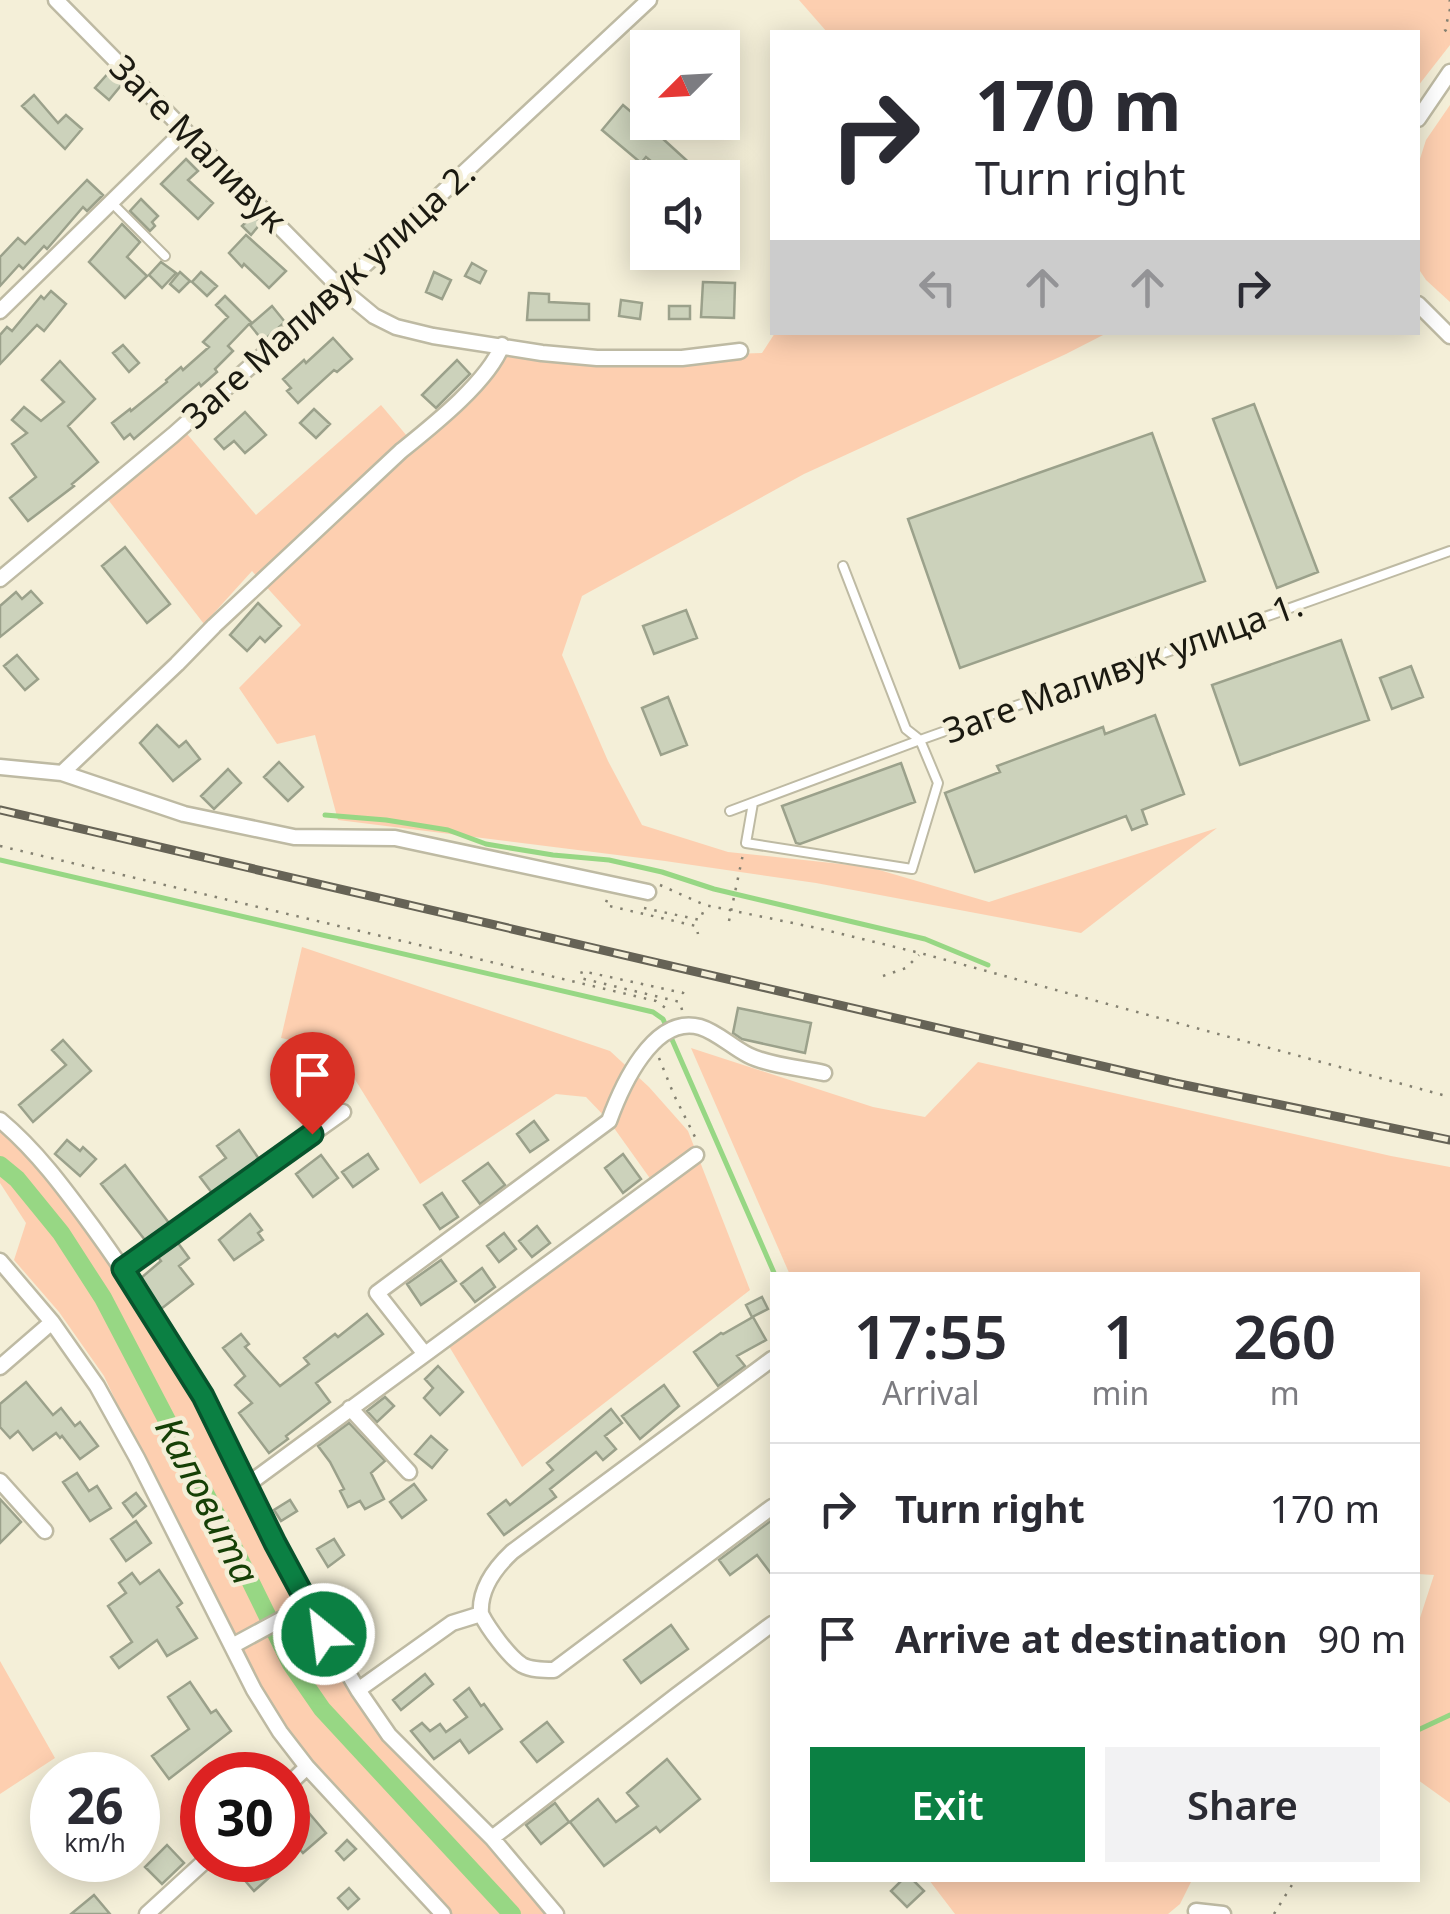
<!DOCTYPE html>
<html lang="en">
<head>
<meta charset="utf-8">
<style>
	body { margin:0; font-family:"Noto Sans",sans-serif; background:#f2f2f3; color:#2b2b33; height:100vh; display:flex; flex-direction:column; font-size:38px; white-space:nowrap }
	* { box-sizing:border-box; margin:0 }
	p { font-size:32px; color:#7c7c81 }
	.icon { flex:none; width:55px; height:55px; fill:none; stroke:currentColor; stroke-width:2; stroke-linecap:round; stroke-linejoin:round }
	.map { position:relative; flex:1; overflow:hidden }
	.panel { position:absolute; left:770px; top:1272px; width:650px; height:610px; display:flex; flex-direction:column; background:#fff; border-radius:0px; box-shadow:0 5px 25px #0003 }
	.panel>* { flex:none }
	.guide { position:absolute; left:770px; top:30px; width:650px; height:305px; border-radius:0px; box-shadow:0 5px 25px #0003; background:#fff; color:#2b2b33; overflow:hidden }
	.needle { width:65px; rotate:246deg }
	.controls { position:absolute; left:630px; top:30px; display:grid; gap:20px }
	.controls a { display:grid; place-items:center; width:110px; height:110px; border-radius:0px; background:#fff; box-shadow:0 5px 25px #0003; font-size:50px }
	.speed { position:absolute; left:30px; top:1752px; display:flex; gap:20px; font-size:50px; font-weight:700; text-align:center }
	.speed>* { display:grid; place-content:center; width:130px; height:130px; border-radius:50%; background:#fff; box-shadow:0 5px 25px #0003; line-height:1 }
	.speed small { font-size:25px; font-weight:400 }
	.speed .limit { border:15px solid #d22; background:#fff; color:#111 }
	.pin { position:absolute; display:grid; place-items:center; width:85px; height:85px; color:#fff; margin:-102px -42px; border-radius:50% 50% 50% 0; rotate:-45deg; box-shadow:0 0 10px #0007 }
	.pin .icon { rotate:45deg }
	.me { position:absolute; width:110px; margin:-55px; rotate:331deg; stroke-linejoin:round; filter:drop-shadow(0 0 8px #0008) }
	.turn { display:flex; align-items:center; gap:35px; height:210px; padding:0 40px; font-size:45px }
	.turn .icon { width:130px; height:130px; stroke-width:2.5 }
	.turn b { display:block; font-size:70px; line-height:85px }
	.lanes { display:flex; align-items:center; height:95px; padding:0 40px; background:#0003; justify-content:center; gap:50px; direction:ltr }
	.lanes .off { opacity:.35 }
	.eta { display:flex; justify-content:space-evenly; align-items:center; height:170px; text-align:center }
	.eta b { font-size:60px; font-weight:600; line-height:70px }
	.action { display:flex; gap:20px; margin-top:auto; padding:20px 40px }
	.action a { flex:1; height:115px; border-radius:0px; background:#0b8043; color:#fff; font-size:40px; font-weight:600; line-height:115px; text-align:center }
	.action a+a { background:#f2f2f3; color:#2b2b33 }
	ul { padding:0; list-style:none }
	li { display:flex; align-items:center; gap:30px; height:130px; padding:0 40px; border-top:2px solid #e1e1e2 }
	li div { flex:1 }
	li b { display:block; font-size:38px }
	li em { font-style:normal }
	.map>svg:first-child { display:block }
	.green { fill:#fdcfb0 }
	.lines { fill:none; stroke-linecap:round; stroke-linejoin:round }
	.stream { stroke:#97d784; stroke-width:5 }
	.canal { stroke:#97d784; stroke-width:18 }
	.building { fill:#ccd2bb; stroke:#9ba18b; stroke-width:2.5 }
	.lane-casing { stroke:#bebaa3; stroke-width:12 }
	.street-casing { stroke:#bebaa3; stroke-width:19 }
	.path { stroke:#848171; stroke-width:2.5; stroke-dasharray:2.5 8; stroke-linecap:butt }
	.lane { stroke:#fff; stroke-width:8 }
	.street { stroke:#fff; stroke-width:14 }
	.rail-casing { stroke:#666356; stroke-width:9 }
	.rail { stroke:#f4efd8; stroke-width:5; stroke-dasharray:15; stroke-linecap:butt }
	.route-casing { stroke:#07532c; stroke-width:25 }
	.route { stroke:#0b8043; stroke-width:18 }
	.labels { text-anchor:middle; stroke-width:9; stroke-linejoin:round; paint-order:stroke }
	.street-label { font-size:35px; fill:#1b1a11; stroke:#f4efd8 }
	.water-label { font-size:38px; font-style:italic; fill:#164006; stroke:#f4efd8 }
</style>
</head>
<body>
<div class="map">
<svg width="1450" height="1914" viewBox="0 0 1450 1914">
	<rect width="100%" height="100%" fill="#f4efd8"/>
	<path class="green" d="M799,0H1450V45L1418,86V32H827Z
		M1450,105V302L1426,280L1418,268V165L1426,140Z
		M775,333H1107L1066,354L804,474L582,596L562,655L608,761L642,825L728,852L869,867L989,902L1217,828L1081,933L816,883L665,861L338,820L315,735L277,744L239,688L301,625L252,571L204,624L103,493L182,428L256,515L381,405L412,442L484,374L502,345L597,358L762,353Z
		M302,947L610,1051L649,1087L688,1131L750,1290L522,1467L444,1338L654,1184L609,1121L586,1097L556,1094L420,1184L336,1049L281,1038Z
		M691,1048L873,1107L925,1117L978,1062L1391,1156L1450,1167V1803L1418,1780V1624L1434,1575L1418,1574V1275H790Z
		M0,1129L72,1198L186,1368L358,1690L556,1914H442L294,1751L204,1588L104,1376L59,1312L14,1260L26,1223L0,1183Z
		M0,1661L55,1758L0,1794Z
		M929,1880H1192L1180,1904L1168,1914H955Z"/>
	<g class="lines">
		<path class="stream" d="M325,815L386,820L448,830L486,844L553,855L609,860L662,872L714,889L925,939L988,965
			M0,860L653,1012L663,1019L775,1275
			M1418,1730L1450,1715"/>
		<path class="canal" d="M0,1165L17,1179L61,1233L103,1298L239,1558L291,1664L322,1709L512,1914"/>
	</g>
	<path class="building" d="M111,70L123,83L109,100L95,88Z
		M34,95L58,123L66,115L82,129L65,149L22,106Z
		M623,105L662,138L706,178H671L646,157L641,163L602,130Z
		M186,159L198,171L188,180L213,203L198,219L161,184Z
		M87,180L103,195L87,211L83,207L47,249L44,246L23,269L19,265L0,286V257L18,238L25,244Z
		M141,199L158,216L152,222L155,226L150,231L130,211Z
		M722,203L737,216L722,234Z
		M253,215L261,223L251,235L242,226Z
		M122,224L140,242L127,257L147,276L125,298L89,262Z
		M246,235L286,271L269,288L244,264L242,267L229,253Z
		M161,262L176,273L162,288L149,275Z
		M472,263L486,271L480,283L465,276Z
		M180,272L190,281L179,292L170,284Z
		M201,272L217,286L207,296L192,282Z
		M434,272L451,280L442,299L426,292Z
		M703,282L735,283L734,318L701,317Z
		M51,291L66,304L44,331L37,325L0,364V335L7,327L12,331L41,296L44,299Z
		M529,293L549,294V302L589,304V320H527Z
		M225,296L251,322L228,346L233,351L215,369L217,372L201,386L199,383L134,439L130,434L124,439L112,423L130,409L131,411L167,382L166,380L181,367L183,370L209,347L203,342L228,317L216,305Z
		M621,300L642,303L640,319L619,316Z
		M272,306L285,322L263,341L250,325Z
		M669,306H690V319H669Z
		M333,338L352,359L337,372L334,370L298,403L287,391L291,388L283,379L304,360L306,363Z
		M123,345L139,363L129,372L113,353Z
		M457,360L470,374L436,408L422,395Z
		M60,361L95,399L68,426L98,462L72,484L74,486L28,521L10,498L36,477L12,444L27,433L12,420L24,407L41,421L64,402L42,380Z
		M1254,404L1318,572L1277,588L1213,419Z
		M314,409L330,424L316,438L300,423Z
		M245,412L266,435L245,453L234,441L224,449L215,439Z
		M1152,433L1205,581L960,668L908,519Z
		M125,547L170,604L147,623L102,566Z
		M31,591L42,603L0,637V606L16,592L22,599Z
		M258,603L281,626L265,642L260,637L247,651L230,635Z
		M686,610L697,638L654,654L643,626Z
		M1341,640L1369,720L1240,765L1212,685Z
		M17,655L38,679L25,690L4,666Z
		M1411,666L1423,697L1392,709L1380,678Z
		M668,697L687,745L661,755L642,708Z
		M1155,715L1184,794L1142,810L1147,824L1132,830L1126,816L975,872L945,793L1000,772L997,766L1103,727L1105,734Z
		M157,725L179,747L186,741L200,759L173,781L140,743Z
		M279,762L303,787L288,801L264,777Z
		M901,763L915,802L800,844L796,843L782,806Z
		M228,769L241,783L214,809L201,796Z
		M738,1008L811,1023L805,1053L742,1039L733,1033Z
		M63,1040L91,1071L33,1122L19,1105L66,1065L52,1050Z
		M328,1062L345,1083L320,1103L303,1082Z
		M534,1121L548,1140L530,1152L517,1134Z
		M239,1130L259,1159L212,1193L200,1177L226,1158L217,1146Z
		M67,1140L80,1151L83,1147L96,1159L80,1176L55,1154Z
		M368,1154L378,1169L353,1187L342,1172Z
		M623,1154L641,1179L623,1193L605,1168Z
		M321,1155L338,1178L313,1197L296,1174Z
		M488,1163L505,1185L480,1204L463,1181Z
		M125,1165L169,1223L145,1240L101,1184Z
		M442,1193L458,1217L440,1229L424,1205Z
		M250,1214L262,1230L258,1233L263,1240L234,1260L219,1240Z
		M537,1226L550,1243L532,1257L519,1241Z
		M504,1233L516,1249L499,1262L487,1246Z
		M178,1243L189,1258L179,1266L193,1284L161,1309L141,1278L161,1261L158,1257Z
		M441,1260L456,1281L421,1305L407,1284Z
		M482,1268L495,1287L475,1302L461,1284Z
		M762,1297L768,1309L752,1317L746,1305Z
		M367,1314L383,1334L316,1383L330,1402L286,1436L288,1439L269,1453L239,1413L252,1403L235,1385L245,1376L223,1348L241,1334L249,1344L245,1347L280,1386L309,1364L304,1358L335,1334L338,1337Z
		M753,1317L766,1340L737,1356L745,1366L718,1386L694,1352L721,1333L723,1334Z
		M438,1366L463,1392L440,1415L424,1398L433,1388L425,1379Z
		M26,1382L53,1415L61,1408L75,1426L80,1422L98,1446L80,1459L62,1436L60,1438L56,1433L33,1450L18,1431L10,1438L0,1427V1404Z
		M664,1385L679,1406L640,1439L622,1416Z
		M385,1397L394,1406L377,1422L367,1411Z
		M611,1409L622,1423L605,1436L616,1449L603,1460L596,1452L550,1489L556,1497L504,1535L488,1514L506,1500L510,1505L553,1470L547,1463Z
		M349,1423L385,1461L371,1473L384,1499L365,1509L360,1501L348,1507L340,1491L344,1489L330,1462L318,1446Z
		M431,1436L447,1450L432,1468L415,1454Z
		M77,1473L89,1491L97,1486L111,1508L90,1521L63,1482Z
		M414,1484L426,1500L402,1518L390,1502Z
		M136,1493L146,1506L133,1517L123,1503Z
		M0,1499L21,1522L0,1543Z
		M290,1500L297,1511L281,1521L274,1510Z
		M772,1520V1575L757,1555L730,1575L719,1560Z
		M136,1521L151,1543L126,1561L111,1539Z
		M334,1539L344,1555L328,1567L317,1549Z
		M159,1570L182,1603L177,1607L197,1638L167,1656L157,1640L119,1668L111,1657L132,1642L108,1606L126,1593L119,1583L132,1573L140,1584Z
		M671,1625L688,1649L641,1683L624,1660Z
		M425,1674L433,1684L401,1710L393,1700Z
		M190,1682L211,1713L216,1710L231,1731L169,1779L152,1756L189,1729L168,1697Z
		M469,1688L481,1706L484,1704L502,1729L469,1753L460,1740L434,1759L411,1731L422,1723L430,1731L440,1724L446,1732L467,1717L454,1700Z
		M547,1722L563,1742L537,1762L521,1742Z
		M667,1759L700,1799L660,1832L656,1827L604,1866L570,1822L598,1799L616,1822L638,1806L627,1793Z
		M555,1803L569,1822L541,1844L526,1825Z
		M309,1813L326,1833L303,1853L288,1836V1832Z
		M347,1840L356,1849L344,1860L336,1851Z
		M167,1845L184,1863L162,1884L145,1867Z
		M246,1860H289L254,1891L235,1869Z
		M902,1880H913L924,1891L907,1907L891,1891Z
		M349,1888L359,1899L348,1909L338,1898Z
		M94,1895L110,1914H71Z"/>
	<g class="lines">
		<g class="lane-casing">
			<path id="lane" d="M112,203L165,256
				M843,566L906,729L920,740
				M753,803L746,843L912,869L938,783L920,740
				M730,811L920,740L1450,551"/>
		</g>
		<g class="street-casing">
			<path id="street" d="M56,0L339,287L374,316L396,327L433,336L542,353L597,358H682L740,351
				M1418,119L1450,72
				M1418,304L1450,336
				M0,311L184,131
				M0,579L173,435L367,263L649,0
				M0,767L62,773L184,814L294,837L395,838L648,892
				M62,773L177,664L214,626L401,451C432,426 489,381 502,345
				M0,1120C36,1150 64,1188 92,1226C132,1281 168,1338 203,1396L308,1605L358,1690L389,1735L492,1838L556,1914
				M0,1261L52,1322L97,1386L137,1458L254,1690L280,1732L307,1767L443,1914
				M123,1269L343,1112
				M424,1353L377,1293L609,1121C621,1088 653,1014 700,1027C717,1032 732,1047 748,1055C768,1065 801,1068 824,1073
				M0,1367L52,1322
				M350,1408L409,1472
				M0,1481L45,1531
				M247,1485L696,1155
				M481,1614C479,1590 495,1568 512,1552L772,1359
				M232,1646L308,1605
				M358,1690L452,1623L481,1614C488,1628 509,1657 522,1665C531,1670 543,1670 554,1670L772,1507
				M288,1785L307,1767
				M492,1838L677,1695L772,1624
				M1196,1911L1223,1914
				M147,1914L206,1860"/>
		</g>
		<path class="path" d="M1449,0L1450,1
			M1450,9L1445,30L1450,34
			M0,846L656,1001L671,1012
			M660,885L705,905L817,928L920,953L1450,1097
			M607,900L605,905L696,926L698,934
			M644,908L700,920L705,907
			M729,921L743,854
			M883,976L906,968L919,955
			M682,1010L680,1002L580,978L582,971L683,993L687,986
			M659,1058L674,1095L695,1137
			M1274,1914L1295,1880"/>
		<use href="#lane" class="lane"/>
		<use href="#street" class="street"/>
		<g class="rail-casing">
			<path id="rail" d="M0,810L1175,1083L1450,1140"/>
		</g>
		<use href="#rail" class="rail"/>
	</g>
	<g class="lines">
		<g class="route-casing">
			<path id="route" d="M312,1134L123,1269L203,1396L275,1543L324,1634"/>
		</g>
		<use href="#route" class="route"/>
	</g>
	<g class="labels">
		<g class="street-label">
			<text transform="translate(198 144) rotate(45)" y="12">Заге Маливук</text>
			<text transform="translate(329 295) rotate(-42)" y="12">Заге Маливук улица 2.</text>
			<text transform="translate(1123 668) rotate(-20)" y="12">Заге Маливук улица 1.</text>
		</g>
		<g class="water-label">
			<text transform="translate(207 1501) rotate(63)" y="13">Каловита</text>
		</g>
	</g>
</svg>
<div class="controls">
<a><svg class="needle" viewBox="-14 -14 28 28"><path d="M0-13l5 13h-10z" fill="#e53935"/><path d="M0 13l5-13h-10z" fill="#7c7c81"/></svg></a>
<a><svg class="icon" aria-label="sound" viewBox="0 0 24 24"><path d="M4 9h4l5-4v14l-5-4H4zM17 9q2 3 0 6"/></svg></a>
</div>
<div class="speed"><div>26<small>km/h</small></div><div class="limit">30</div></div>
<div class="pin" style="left:312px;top:1134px;background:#d93025"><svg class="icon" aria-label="arrive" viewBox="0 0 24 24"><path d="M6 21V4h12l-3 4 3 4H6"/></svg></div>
<svg class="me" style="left:324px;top:1634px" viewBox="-20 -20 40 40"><circle r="17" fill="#0b8043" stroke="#fff" stroke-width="3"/><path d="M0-11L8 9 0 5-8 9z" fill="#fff"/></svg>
<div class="guide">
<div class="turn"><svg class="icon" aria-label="right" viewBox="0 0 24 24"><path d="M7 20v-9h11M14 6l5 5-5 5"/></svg><div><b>170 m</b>Turn right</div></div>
<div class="lanes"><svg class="icon off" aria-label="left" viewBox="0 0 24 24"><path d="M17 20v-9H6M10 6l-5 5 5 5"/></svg><svg class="icon off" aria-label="ahead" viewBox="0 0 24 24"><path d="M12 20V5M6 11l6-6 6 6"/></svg><svg class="icon off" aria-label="ahead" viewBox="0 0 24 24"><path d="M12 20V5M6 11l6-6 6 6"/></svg><svg class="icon" aria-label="right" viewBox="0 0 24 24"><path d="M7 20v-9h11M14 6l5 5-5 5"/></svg></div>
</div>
<section class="panel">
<div class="eta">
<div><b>17:55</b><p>Arrival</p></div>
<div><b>1</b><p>min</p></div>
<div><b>260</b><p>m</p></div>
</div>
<ul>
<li><svg class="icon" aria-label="right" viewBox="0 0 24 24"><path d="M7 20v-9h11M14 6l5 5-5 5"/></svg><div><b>Turn right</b></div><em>170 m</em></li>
<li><svg class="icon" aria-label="arrive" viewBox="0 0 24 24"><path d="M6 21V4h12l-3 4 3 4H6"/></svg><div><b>Arrive at destination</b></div><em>90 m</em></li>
</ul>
<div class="action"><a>Exit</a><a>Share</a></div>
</section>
</div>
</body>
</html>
